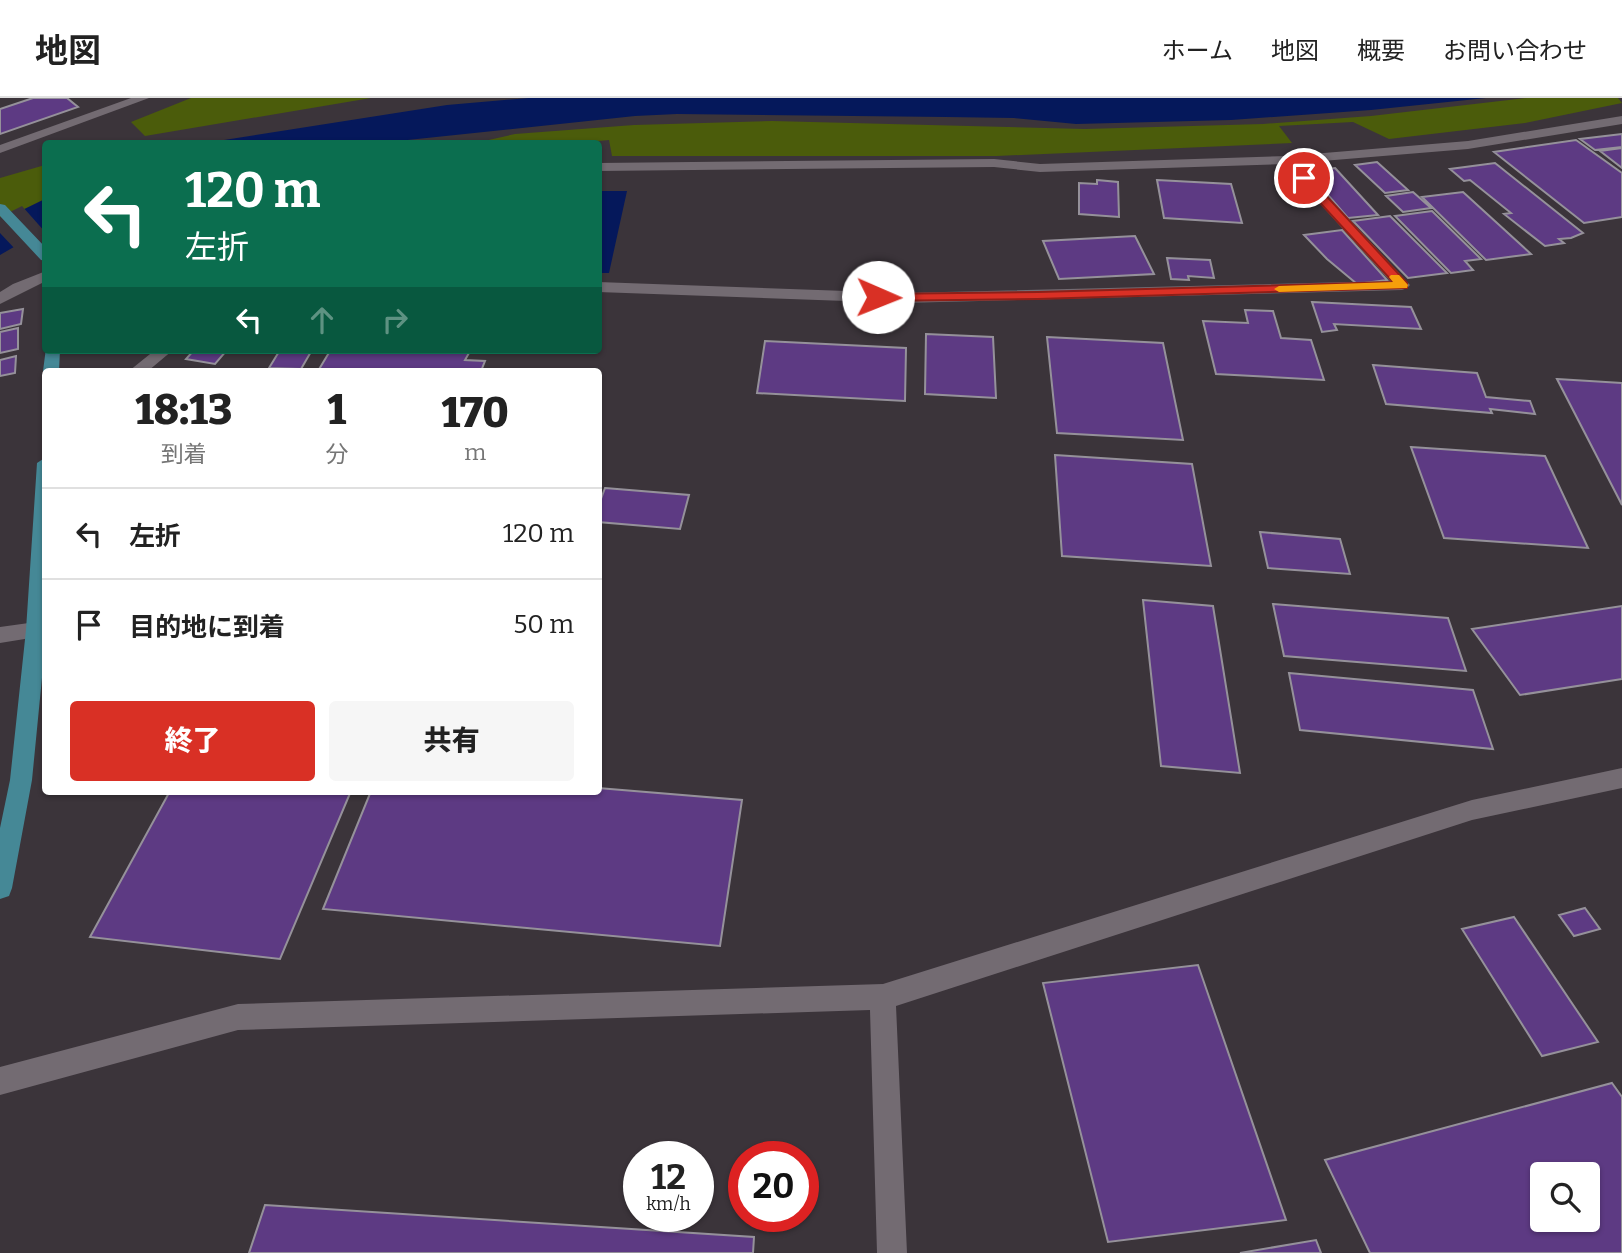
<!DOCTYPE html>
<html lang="ja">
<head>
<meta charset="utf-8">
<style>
	body { margin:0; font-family:Bitter,"Noto Sans JP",serif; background:#f6f6f6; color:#222; height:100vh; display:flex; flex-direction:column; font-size:26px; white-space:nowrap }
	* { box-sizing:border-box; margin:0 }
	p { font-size:23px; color:#767676 }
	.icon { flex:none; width:38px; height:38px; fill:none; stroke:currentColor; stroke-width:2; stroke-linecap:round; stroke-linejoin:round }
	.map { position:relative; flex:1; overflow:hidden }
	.panel { position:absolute; left:42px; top:270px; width:560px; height:427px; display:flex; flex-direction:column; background:#fff; border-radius:7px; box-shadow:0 2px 5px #0004 }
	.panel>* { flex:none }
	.hud { position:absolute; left:42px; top:42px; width:560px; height:214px; border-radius:7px; box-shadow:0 2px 5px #0004; background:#0b6e4f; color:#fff; overflow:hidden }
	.buttons { position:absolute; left:1530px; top:1064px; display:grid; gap:14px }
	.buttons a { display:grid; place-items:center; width:70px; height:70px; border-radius:7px; background:#fff; box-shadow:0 2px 5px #0004; font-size:35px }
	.speed { position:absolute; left:623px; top:1043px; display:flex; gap:14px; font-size:35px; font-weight:700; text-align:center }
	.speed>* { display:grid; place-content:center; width:91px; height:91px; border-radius:50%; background:#fff; box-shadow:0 2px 5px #0004; line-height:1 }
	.speed small { font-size:18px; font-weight:400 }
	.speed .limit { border:10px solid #d22; background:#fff; color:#111 }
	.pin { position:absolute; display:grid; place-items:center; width:60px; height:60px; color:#fff; margin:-30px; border:4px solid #fff; border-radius:50%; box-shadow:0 2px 7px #0007 }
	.me { position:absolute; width:77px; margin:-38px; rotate:91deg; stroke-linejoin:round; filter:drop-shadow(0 0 5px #0008) }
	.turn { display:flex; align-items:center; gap:24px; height:147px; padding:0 28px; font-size:32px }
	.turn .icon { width:91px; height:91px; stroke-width:2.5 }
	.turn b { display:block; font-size:49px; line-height:60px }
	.lanes { display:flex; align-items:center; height:66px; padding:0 28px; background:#0003; justify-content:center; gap:35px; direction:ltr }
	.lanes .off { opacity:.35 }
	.eta { display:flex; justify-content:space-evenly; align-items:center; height:119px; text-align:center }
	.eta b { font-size:42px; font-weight:800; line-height:49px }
	.button { display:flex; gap:14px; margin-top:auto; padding:14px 28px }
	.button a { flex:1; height:80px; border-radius:7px; background:#d93025; color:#fff; font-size:28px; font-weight:800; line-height:80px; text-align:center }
	.button a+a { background:#f6f6f6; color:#222 }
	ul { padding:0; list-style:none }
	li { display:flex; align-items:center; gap:21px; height:91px; padding:0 28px; border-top:2px solid #e0e0e0 }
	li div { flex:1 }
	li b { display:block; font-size:26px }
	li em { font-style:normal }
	header { display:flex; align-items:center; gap:42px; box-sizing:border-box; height:98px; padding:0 35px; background:#fff; border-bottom:2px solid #e0e0e0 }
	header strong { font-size:33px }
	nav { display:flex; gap:38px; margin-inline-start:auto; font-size:24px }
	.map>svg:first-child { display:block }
	.green { fill:#4b5c0b }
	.water { fill:#05185b }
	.pier { fill:#3b343a }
	.building { fill:#5d3a83; stroke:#95919a; stroke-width:2; fill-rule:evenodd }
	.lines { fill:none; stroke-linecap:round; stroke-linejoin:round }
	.minor { fill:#736b72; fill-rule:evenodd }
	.major { fill:#458896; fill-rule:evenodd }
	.route { fill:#d93025; stroke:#8d1f18; stroke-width:2 }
	.slow { fill:#f59e0b }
</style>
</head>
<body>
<header>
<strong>地図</strong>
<nav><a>ホーム</a><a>地図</a><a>概要</a><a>お問い合わせ</a></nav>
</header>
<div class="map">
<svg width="1622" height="1155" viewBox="0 0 1622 1155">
	<rect width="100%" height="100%" fill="#3b343a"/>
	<path class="green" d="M191,0H371L145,38L131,24Z
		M1527,0H1618L1622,5L1525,25L1389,41L1353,24L1279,28L1292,45L997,58H612L609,42L569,46L475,45L515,36L634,27L772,23L1085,31L1263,26L1371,18Z
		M45,67V101L0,123V80Z"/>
	<path class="water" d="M529,0H1486L1371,12L1231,22L1076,26L1014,20L946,19L677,16L635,18L379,45H205L447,7Z
		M599,93H627L609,175H599Z
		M45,101V131L0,157V123Z"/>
	<path class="pier" d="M22,108L46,135L16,152L0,135V119Z"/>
	<path class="building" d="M33,0H67L78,9L0,36V11Z
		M1622,36V49L1595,52L1580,41Z
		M1576,42L1622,75V119L1584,125L1494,54Z
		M1622,50V70L1600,53Z
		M1377,64L1408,92L1385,95L1355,67Z
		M1495,65L1583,135L1571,140L1559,141L1564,145L1545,148L1504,116L1511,115L1470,82L1464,83L1450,71Z
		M1335,70L1378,117L1348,120L1307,73Z
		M1097,82L1118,84L1119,119L1079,116V85L1097,86Z
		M1157,82L1231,86L1242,125L1164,120Z
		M1413,94L1431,110L1403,114L1386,98Z
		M1463,94L1531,156L1486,162L1422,99Z
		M1432,113L1481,161L1465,163L1473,172L1451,175L1395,118Z
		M1390,118L1447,175L1408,180L1353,123Z
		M1342,132L1387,182L1357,186L1327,161L1304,137Z
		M1135,138L1154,176L1059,181L1043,143Z
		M1167,160L1210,162L1214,180L1188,178L1189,182L1171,181Z
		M1312,204L1411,209L1421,231L1334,226L1337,232L1322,234Z
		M23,211L21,226L0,231V215Z
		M1245,212L1273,213L1281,240L1311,242L1324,282L1216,276L1203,223L1248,225Z
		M18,230V251L0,255V234Z
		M926,236L993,239L996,300L925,296Z
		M1047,239L1163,245L1183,342L1057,335Z
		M765,243L906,250L905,303L757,295Z
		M194,252H227L215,266L186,261Z
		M280,252H312L301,271L269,270Z
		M344,252L469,255L465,262L485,263L481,273H318L330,253Z
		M16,258L15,275L0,278V262Z
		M1373,267L1477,275L1486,299L1530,303L1535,316L1490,311L1492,315L1386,306Z
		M1557,281L1622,285V407Z
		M1411,349L1545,358L1588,450L1444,440Z
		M1055,357L1192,366L1211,468L1062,458Z
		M605,390L689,397L680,431L598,424V409Z
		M1260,434L1340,441L1350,476L1268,470Z
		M1143,502L1213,508L1240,675L1161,668Z
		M1273,506L1448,520L1466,573L1284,558Z
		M1622,508V581L1520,597L1472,531Z
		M1289,575L1473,592L1493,651L1300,632Z
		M598,690L742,702L720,848L323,811L371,693H598Z
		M170,693H351L280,861L90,839Z
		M1585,810L1600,831L1574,838L1559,817Z
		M1514,819L1598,944L1542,958L1462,831Z
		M1198,867L1286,1122L1108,1144L1043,885Z
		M1612,985L1622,999V1155H1370L1325,1062ZM1542,1076H1587V1122H1542Z
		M265,1107L754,1139L753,1155H249Z
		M1316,1142L1321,1155H1240Z"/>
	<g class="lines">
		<path class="minor" d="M131,0H149L0,55V47Z
			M1622,18V26L1468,51L1298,65L1407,184L1410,187L1407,190L1402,192L902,205L598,194V184L902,195L1390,183L1284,66L1040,74L994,69L598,73V65L994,61L1040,66L1288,58L1468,43Z
			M46,173V183L0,206V194L13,186Z
			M155,252H173L148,273H129Z
			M36,524L43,526L46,531L43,538L0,545V529Z
			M1622,670V690L1472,722L896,908L907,1155H877L870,912L238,932L0,997V969L238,906L883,886L1472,702Z"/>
		<path class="major" d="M0,106L5,107L46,150V163L41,162L0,118Z
			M46,250V252H60L59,273H46V277L43,273Z
			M46,359V539L32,682L12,790L9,798L0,801V730L10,682L26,532L37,365Z"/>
	</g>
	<path class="route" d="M1300,78H1308L1407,185V190L1038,201L878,203L872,199L878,196L1038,194L1393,184L1300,83Z"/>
	<path class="slow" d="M1391,177H1399L1408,187L1407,190L1279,194L1274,191L1279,188L1393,184L1389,179Z"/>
</svg>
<div class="buttons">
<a><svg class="icon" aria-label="search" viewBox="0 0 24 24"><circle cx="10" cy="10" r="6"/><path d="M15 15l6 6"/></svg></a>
</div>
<div class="speed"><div>12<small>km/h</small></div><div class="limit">20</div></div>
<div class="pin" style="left:1304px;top:80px;background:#d93025"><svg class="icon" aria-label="arrive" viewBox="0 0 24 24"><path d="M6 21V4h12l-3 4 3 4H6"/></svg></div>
<svg class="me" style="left:878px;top:199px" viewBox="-20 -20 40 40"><circle r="19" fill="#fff"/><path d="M0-13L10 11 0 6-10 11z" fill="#d93025"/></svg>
<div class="hud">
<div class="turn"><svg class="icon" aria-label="left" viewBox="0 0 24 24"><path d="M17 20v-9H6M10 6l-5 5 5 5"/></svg><div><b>120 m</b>左折</div></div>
<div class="lanes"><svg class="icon" aria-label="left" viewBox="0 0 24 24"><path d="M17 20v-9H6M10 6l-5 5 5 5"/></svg><svg class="icon off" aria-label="ahead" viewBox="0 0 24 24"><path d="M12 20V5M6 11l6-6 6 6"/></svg><svg class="icon off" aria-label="right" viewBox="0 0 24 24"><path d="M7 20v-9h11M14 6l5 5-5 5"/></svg></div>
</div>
<section class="panel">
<div class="eta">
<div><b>18:13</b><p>到着</p></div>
<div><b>1</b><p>分</p></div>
<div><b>170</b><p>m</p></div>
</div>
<ul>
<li><svg class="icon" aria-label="left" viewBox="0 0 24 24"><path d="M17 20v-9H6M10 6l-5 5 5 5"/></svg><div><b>左折</b></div><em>120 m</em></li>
<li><svg class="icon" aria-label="arrive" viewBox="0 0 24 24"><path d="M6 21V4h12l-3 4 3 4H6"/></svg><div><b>目的地に到着</b></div><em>50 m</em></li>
</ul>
<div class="button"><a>終了</a><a>共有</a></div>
</section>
</div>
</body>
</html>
